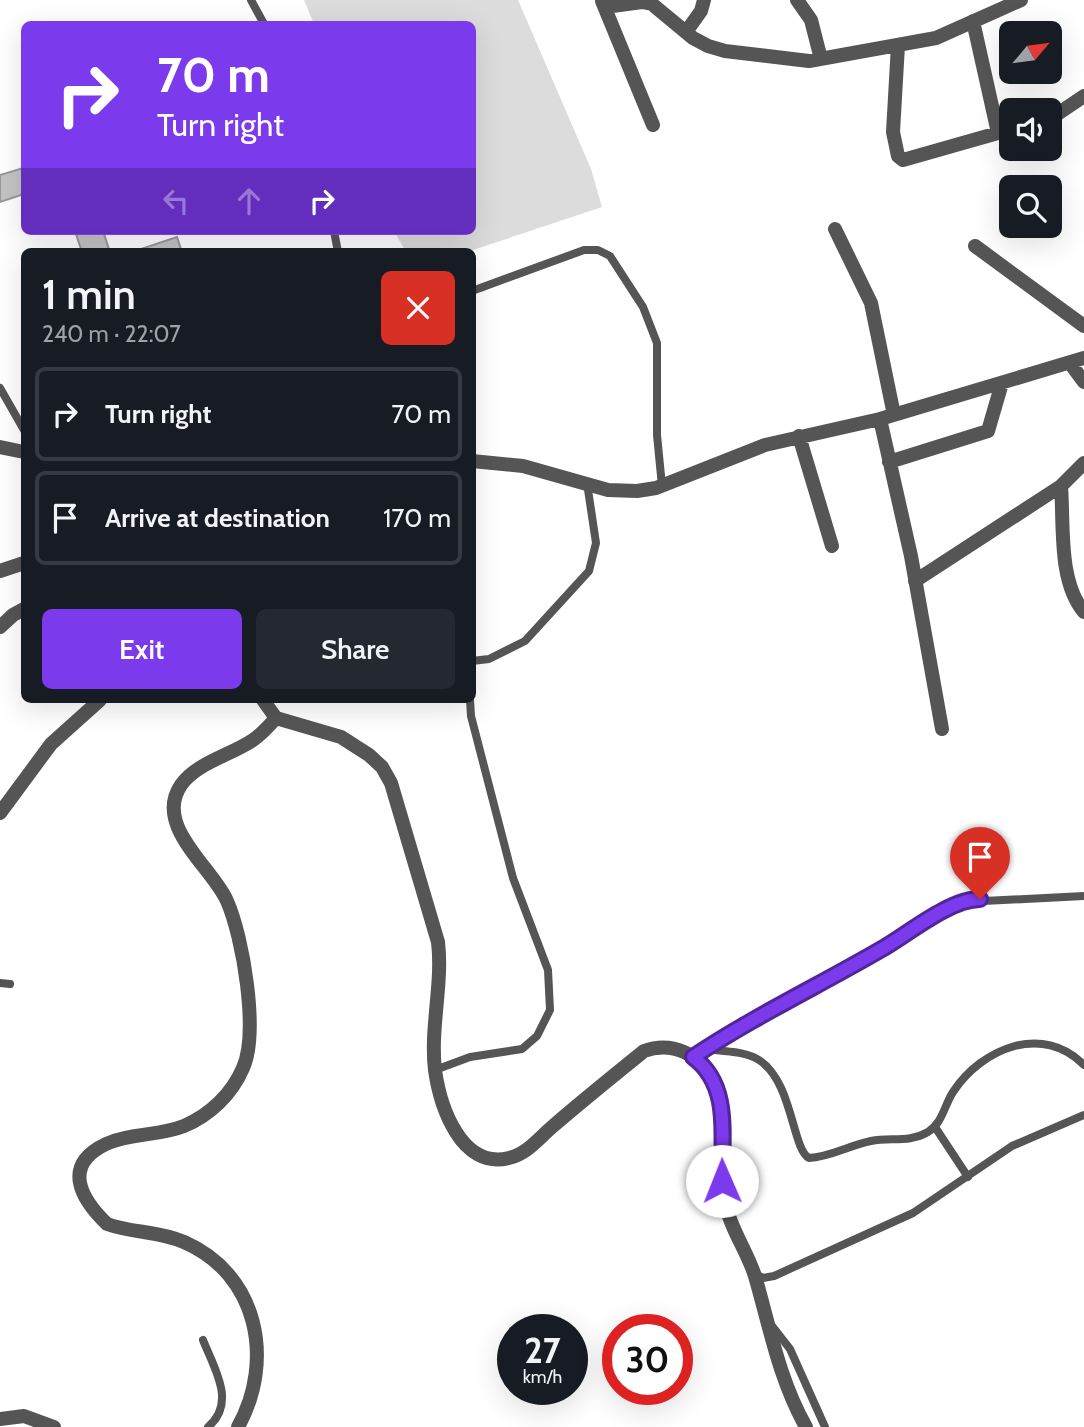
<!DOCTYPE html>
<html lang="en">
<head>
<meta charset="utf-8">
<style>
	body { margin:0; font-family:Cabin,sans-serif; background:#242831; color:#f1f3f6; height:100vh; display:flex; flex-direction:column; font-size:26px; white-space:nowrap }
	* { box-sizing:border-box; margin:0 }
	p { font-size:23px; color:#9ea1a6 }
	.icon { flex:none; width:38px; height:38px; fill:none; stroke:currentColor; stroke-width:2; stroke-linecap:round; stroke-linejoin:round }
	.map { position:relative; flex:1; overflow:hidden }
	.side { position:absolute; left:21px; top:248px; width:455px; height:455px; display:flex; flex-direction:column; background:#171b24; border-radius:10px; box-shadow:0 7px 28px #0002 }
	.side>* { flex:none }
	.top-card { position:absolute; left:21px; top:21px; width:455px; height:214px; border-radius:10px; box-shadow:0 7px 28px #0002; background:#7c3aed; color:#fff; overflow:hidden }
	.needle { width:46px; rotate:61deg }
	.controls { position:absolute; left:999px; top:21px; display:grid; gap:14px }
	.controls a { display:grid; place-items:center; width:63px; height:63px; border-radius:10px; background:#171b24; box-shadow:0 7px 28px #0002; font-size:35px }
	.speed { position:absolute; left:497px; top:1314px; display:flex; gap:14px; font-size:35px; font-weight:700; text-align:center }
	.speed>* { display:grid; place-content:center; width:91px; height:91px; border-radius:50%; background:#171b24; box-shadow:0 7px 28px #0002; line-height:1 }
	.speed small { font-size:18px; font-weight:400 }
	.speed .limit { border:10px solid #d22; background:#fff; color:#111 }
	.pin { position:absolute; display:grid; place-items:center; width:60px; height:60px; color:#fff; margin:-72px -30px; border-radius:50% 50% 50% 0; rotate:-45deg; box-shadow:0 0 7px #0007 }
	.pin .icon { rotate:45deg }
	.me { position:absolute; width:77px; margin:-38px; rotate:359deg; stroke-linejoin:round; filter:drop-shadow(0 0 5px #0008) }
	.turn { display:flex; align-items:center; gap:24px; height:147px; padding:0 21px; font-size:32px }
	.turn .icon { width:91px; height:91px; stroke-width:2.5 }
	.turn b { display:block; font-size:49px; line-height:60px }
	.lanes { display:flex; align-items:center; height:66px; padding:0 21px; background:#0003; justify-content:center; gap:35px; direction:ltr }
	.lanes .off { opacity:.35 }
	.round { display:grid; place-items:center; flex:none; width:74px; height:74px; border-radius:10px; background:#242831 }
	.headline { display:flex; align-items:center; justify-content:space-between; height:119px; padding:0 21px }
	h1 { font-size:42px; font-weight:600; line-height:52px }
	.cta { display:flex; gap:14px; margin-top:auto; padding:14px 21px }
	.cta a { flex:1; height:80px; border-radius:10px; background:#7c3aed; color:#fff; font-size:28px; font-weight:600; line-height:80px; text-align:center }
	.cta a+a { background:#242831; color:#f1f3f6 }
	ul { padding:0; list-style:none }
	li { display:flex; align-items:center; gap:21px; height:94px; margin:0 14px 10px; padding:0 7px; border:4px solid #363941; border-radius:10px }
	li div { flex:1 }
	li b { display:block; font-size:26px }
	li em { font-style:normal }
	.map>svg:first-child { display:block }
	.green { fill:#dcdcdc }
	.building { fill:#c4c4c4; stroke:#999; stroke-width:2 }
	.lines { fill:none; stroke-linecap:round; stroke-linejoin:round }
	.lane { stroke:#555; stroke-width:8 }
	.street { stroke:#555; stroke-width:14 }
	.route-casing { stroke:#51269a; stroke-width:18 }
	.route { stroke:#7c3aed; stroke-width:12 }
</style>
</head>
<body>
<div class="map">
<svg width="1084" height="1427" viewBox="0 0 1084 1427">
	<rect width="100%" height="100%" fill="#fff"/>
	<path class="green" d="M304,0H518L591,169L602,207L467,252H406L394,231H472V24H314Z"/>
	<path class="building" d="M23,168L24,194L0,202V175Z
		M75,231H103L110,252H82Z
		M177,237L182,252H138V250Z"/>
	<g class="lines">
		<path class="lane" d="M251,0L264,24
			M334,231L338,252
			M472,291L584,250H598L610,256L643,307L657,343V435L662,486
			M0,388L24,430
			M472,661L489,659L525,641L589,571L596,543L587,483
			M0,983L10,984
			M706,1049C721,1051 745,1051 759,1060C793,1082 792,1149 809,1158C830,1157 850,1145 871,1141C891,1137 909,1143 928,1132C943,1122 944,1106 953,1092C982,1048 1043,1023 1084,1065
			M705,1050L744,1024L964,902L1084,896
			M435,1070L470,1057L522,1049L537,1036L550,1010L548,970L513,878L471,716L470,700
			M935,1127L968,1177
			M754,1273L763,1278L774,1276L913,1213L1012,1146L1084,1115
			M772,1326L790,1349L825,1427
			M203,1340C214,1368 237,1403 208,1427"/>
		<path class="street" d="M797,0L811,20L821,59
			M602,1L653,125
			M605,7L642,2L652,4L693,38L708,46L725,51L809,61L936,38L1021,0
			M973,21L998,133
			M686,32L701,11L704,0
			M898,45L893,132L898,156L903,160L1012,129
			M1050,119L1084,96
			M835,229L871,303L894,415
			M975,246L1084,326
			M1070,363L1084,382
			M880,419L911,556L942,729
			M799,436L832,546
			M0,447L24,452
			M472,461L523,466L608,490L637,491L656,488L765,445L880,419L1084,358
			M889,462L988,431L1002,383
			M1061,486C1064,525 1058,581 1084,612
			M0,571L24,563
			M915,581L1061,486L1084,463
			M0,627L13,615L24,609
			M263,700L276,718L341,737L369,755L382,767L391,783L438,942C443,984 430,1028 435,1070C440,1106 461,1170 509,1158C527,1154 539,1138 552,1127C582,1101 613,1076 644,1051C672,1041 700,1054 715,1081C729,1107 720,1168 725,1202C730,1228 747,1251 755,1276C770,1328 779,1379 806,1427
			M0,813L51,744L100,700
			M0,1419L24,1416L54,1427
			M238,1427C275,1360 258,1274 184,1242C159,1231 132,1233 107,1224C80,1198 62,1165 106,1144C130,1133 159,1136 184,1126C210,1115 232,1094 243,1068C259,1032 243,937 227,901C213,868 153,826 181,785C196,763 231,755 253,740C262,734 269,726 276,718"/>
	</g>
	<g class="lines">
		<g class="route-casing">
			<path id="route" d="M722,1181C721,1138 732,1086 693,1057C753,1017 818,986 880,950C907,935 949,899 980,899"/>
		</g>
		<use href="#route" class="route"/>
	</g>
</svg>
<div class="controls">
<a><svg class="needle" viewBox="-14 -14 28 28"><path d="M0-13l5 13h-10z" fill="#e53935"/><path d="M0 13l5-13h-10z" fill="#9ea1a6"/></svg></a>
<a><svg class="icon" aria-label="sound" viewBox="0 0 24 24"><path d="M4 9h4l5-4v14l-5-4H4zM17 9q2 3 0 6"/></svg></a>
<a><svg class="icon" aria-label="search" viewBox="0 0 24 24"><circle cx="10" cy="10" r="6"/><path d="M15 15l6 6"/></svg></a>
</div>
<div class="speed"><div>27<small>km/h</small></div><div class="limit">30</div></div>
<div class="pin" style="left:980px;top:899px;background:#d93025"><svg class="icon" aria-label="arrive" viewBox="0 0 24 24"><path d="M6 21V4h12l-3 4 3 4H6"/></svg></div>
<svg class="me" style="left:722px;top:1181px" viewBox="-20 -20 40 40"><circle r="19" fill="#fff"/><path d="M0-13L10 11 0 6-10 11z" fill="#7c3aed"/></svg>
<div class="top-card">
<div class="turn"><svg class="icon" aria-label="right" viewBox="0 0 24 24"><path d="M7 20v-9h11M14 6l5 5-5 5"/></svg><div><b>70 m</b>Turn right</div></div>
<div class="lanes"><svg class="icon off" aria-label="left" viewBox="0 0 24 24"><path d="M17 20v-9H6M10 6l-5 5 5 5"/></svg><svg class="icon off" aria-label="ahead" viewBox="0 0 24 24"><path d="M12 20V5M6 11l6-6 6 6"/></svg><svg class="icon" aria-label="right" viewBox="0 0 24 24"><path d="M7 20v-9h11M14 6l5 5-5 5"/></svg></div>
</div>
<section class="side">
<div class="headline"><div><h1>1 min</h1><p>240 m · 22:07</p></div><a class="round" style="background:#d93025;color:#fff"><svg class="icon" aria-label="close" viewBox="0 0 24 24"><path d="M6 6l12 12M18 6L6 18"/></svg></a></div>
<ul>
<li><svg class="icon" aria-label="right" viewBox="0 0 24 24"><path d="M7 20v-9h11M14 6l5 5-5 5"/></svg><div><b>Turn right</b></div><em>70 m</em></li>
<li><svg class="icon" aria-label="arrive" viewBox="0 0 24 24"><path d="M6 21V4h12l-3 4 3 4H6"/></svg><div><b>Arrive at destination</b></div><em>170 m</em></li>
</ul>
<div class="cta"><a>Exit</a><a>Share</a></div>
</section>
</div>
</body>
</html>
